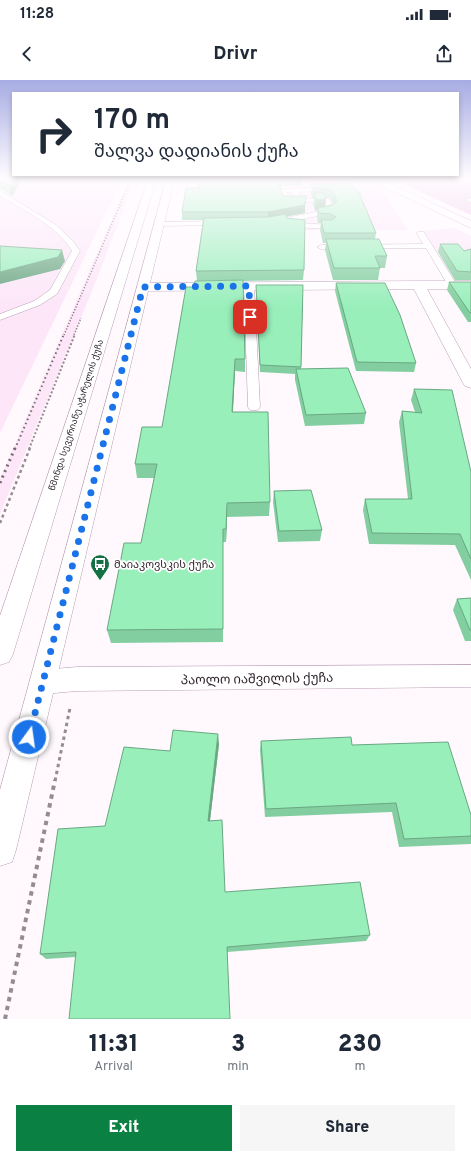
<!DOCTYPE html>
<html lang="en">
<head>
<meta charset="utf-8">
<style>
	body { margin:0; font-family:Overpass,"Noto Sans Georgian",sans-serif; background:#f6f6f7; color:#1f2937; height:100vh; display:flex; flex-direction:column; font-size:15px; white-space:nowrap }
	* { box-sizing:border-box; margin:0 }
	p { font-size:13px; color:#747a83 }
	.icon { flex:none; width:22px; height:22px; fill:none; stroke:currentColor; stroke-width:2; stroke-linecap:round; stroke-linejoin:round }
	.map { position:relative; height:939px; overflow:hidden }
	.panel { display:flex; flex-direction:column; background:#fff; flex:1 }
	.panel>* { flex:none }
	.top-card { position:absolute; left:12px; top:12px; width:447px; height:84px; border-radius:0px; box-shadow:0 2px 6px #0003; background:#fff; color:#1f2937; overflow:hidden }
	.pin { position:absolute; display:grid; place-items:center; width:34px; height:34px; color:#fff; margin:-17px; border-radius:8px; box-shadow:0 2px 6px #0006 }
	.me { position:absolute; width:44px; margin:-22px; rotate:14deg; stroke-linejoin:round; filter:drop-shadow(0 0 3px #0008) }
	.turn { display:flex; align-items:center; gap:14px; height:84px; padding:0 16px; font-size:18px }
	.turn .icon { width:52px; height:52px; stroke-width:2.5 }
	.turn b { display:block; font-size:28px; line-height:34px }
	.eta { display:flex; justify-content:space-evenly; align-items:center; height:68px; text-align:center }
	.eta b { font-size:24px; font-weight:800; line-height:28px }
	.primary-button { display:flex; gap:8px; margin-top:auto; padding:8px 16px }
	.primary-button a { flex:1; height:46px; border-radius:0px; background:#0b8043; color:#fff; font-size:16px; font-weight:800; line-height:46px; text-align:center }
	.primary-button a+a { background:#f6f6f7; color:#1f2937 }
	.status { display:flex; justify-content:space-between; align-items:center; height:28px; padding:0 20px; background:#fff; direction:ltr }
	.status svg { height:11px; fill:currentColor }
	header { display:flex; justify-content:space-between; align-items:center; height:52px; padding:0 16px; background:#fff; font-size:18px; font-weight:800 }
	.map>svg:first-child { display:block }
	.built { fill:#fce6f8 }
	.green { fill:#eabde3 }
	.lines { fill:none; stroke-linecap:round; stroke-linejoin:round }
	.service-casing { stroke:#b79bb2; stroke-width:1 }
	.minor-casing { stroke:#b79bb2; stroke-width:1 }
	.secondary-casing { stroke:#b79bb2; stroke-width:1 }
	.primary-casing { stroke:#b79bb2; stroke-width:1 }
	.path-far4 { stroke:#958c93; stroke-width:1.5; stroke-dasharray:1.5 1.5; stroke-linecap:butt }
	.path-far3 { stroke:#958c93; stroke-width:2; stroke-dasharray:2 2; stroke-linecap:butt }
	.path-far2 { stroke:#958c93; stroke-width:2.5; stroke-dasharray:3 3; stroke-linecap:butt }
	.path-far1 { stroke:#958c93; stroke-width:3; stroke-dasharray:3.5 3.5; stroke-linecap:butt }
	.path { stroke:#958c93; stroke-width:4; stroke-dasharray:4.5 4.5; stroke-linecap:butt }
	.service { fill:#fff; fill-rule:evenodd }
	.minor { fill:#fff; fill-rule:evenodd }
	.secondary { fill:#fff; fill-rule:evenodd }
	.primary { fill:#fff; fill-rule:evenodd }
	.rail-far2 { stroke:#746b72; stroke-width:1.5; stroke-dasharray:1 2; stroke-linecap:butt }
	.rail-far1 { stroke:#746b72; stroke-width:2; stroke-dasharray:1.5 3; stroke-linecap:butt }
	.rail { stroke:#746b72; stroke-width:3; stroke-dasharray:2 4; stroke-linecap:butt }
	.wall { fill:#83cea0; fill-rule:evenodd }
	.shaded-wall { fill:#6aa782 }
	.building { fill:#98efba; stroke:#6aa782 }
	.route { stroke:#1a73e8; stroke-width:7; stroke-dasharray:0 12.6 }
	.labels { text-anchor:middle; stroke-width:3.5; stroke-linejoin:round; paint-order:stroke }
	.far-street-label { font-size:9px; fill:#2a1f28; stroke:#fff }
	.poi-label { font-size:11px; fill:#2a1f28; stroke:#fff; text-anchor:start }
	.near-street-label { font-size:13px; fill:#2a1f28; stroke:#fff }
</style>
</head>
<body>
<div class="status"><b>11:28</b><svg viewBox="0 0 49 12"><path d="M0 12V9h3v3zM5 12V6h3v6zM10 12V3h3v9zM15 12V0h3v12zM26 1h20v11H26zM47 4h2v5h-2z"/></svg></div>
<header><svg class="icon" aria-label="back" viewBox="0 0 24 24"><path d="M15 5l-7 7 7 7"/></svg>Drivr<svg class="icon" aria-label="share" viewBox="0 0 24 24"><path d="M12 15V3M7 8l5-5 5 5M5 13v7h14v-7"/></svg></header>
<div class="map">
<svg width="471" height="939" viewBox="0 0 471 939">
	<rect width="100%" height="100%" fill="#fff9fe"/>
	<path class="built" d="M0,97H123L0,353Z
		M130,97H136L96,201L0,434V399Z
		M262,98L345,99L382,110L408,150H269Z
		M455,148L471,156V202H455L422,151Z"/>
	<path class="green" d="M388,97H471V135L390,98Z
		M305,99H344L348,107H309Z"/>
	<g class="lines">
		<g class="service-casing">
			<path id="service" d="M345,97H351L365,121L363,122H359Z
				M332,107L334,108V110L299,112L302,119H329L335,131L334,133L269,145L265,143L269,141L327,130L324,122H283L279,110L280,109ZM286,112H292L295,119H288Z
				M0,111L56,145L73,161L80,171L57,214L40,225L0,240V234L34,221L50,210L72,171C56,145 25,131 0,116Z
				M471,118V122L468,121V119Z
				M223,141H226V145L159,146L155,144L159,142Z
				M287,142L330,145L334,147L330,149L293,147L287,146Z
				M418,152H424L425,154L457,205L455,207H449L426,168L321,169L317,167L321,165L423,164L417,154Z
				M249,203L254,206L260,327L258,330H250L248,327L244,206Z"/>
		</g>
		<g class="minor-casing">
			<path id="minor" d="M418,201H471V209H427L471,289V308L465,306L463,303L414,209L143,211L139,210L137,207L139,204L143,203Z
				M471,585V607L77,611L43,614L34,610L30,602L34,594L43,590L77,587Z"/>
		</g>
		<g class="secondary-casing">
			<path id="secondary" d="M149,97H157L13,574L9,582L0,585V536Z
				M167,97H175L16,770L12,782L0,786V710Z"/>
		</g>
		<g class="primary-casing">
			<path id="primary" d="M366,97H376L471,141V148L367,99Z"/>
		</g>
		<path class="path-far4" d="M74,255L81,238"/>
		<path class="path-far3" d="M29,369L75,254"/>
		<path class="path-far2" d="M0,443L30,368"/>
		<path class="path-far1" d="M55,701L70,628"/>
		<path class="path" d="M5,939L55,700"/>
		<use href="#service" class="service"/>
		<use href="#minor" class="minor"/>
		<use href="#secondary" class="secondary"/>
		<use href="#primary" class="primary"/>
		<path class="rail-far2" d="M64,255L132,97"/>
		<path class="rail-far1" d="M15,369L64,254"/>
		<path class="rail" d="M0,403L15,368"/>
	</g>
	<path class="wall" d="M0,97H23L12,116L0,108Z
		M202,97L302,99V106H282L280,108L283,116L305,125V133L287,136L304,190L303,200L243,201L245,279V292L235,291L233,332L270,422L269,436L227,437L226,462H223V562L111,563L107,550L141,463L154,398H137L135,384L162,347L194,207L197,201L196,191L203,140H182V132L199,108Z
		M312,104H352L376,153L375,159L387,176L385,188H380L378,200H333L325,170L326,163H323L320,150L321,143H318L317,137V130L315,131L313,124L314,118H312L311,113ZM326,118H330L333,124L325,126Z
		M440,164L464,171L471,169V200H455L438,172Z
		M449,202H471V242H468L447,210Z
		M336,203L416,283L414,292L356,291L335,211Z
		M256,205H303L301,289L366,333L364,344L305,346L295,300V294L260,292Z
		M414,309L471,392V500L455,465L369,464L363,430L365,419H408L399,342L402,331L415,332L411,320Z
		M274,411L322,450L320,461L278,462L273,422Z
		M471,518V561H465L453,530L457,519Z
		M261,661L352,665L471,735V764L399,767L392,732L265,737L260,670Z
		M219,664L210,740L225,812L370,855L366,861L227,872L76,877L46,879L40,874L105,746L170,671Z"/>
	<path class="shaded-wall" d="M15,97H23L12,116L9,106Z
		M282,99V106L278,110V103Z
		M326,119L325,129L318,128L317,130L315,131L316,120Z
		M305,125V133L268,140V132Z
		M62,170L65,181L60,189L0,204V192Z
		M235,279V291L232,345V332Z
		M227,423V437L226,462V449Z
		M218,654L219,664L209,749L208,741Z"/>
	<path class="building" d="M0,97H15L9,106L0,100Z
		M202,97H302V99H282L278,103L283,116H306L305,125L268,132H182L186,108H199Z
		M312,104H352L359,113L376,153H324L321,140H332L336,137L331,134L319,133L318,128L333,125L337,121L331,109L313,108Z
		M314,113H324L326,119L316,120Z
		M286,134L287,138L305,140L304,190L196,191L204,138L268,137Z
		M326,159H379L387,176H375L380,188H334Z
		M440,164H458L464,171L471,169V192L457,191Z
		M0,166L62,170L58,177L0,192Z
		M243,200L245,279H235L232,332H268L270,422L227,423L226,449H223V549L107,550L124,463H141L157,384H135L142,347H162L186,207H194L195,201Z
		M449,202H471V233H470Z
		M336,203H385L400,235L416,283L357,282Z
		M256,205H303L301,287L260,285Z
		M348,288L366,333L306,335L296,289Z
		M414,309L452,310L471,392V479L460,454L372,453L365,419H412L402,331L422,333Z
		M311,410L322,450L279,451L274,411Z
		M471,518V550H470L457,519Z
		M173,650L218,654L208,741L222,740L225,812L360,802L370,855L227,867L230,939H69L76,872L40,874L58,749L105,746L124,667L170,671Z
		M351,657L352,665L448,662L471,735V756L404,759L396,723L266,729L261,661Z"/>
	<linearGradient id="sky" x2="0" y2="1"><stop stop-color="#a7ace3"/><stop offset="0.43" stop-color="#fffcff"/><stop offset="1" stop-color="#fffcff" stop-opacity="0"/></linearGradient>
	<rect width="471" height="228" fill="url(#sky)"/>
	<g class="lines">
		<path class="route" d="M29,657L143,207L249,206L250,237"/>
	</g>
	<defs>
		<g id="bus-pin" transform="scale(1)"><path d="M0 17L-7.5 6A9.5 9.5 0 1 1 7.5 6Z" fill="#157044" stroke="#fff"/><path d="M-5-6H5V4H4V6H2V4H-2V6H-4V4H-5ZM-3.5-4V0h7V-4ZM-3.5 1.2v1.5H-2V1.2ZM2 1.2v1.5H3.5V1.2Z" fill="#fff"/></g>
	</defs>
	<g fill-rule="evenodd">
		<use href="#bus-pin" x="100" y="484"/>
	</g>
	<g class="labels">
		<g class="far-street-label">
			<text transform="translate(76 335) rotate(-72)" y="3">წმინდა სევერიანე აჭარელის ქუჩა</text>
		</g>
		<g class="poi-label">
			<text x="114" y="488">მაიაკოვსკის ქუჩა</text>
		</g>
		<g class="near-street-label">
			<text transform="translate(257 598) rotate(-1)" y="5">პაოლო იაშვილის ქუჩა</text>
		</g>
	</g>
</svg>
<div class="pin" style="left:250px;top:237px;background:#d93025"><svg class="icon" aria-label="arrive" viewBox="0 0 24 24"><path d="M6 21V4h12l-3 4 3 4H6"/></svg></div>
<svg class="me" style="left:29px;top:657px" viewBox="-20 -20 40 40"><circle r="17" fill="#1a73e8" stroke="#fff" stroke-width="3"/><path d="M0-11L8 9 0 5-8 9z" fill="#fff"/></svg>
<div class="top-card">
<div class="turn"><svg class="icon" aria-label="right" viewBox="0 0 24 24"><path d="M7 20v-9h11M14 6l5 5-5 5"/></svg><div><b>170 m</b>შალვა დადიანის ქუჩა</div></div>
</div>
</div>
<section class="panel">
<div class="eta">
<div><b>11:31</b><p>Arrival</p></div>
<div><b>3</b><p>min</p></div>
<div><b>230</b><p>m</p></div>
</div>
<div class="primary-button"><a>Exit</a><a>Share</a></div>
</section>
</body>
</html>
